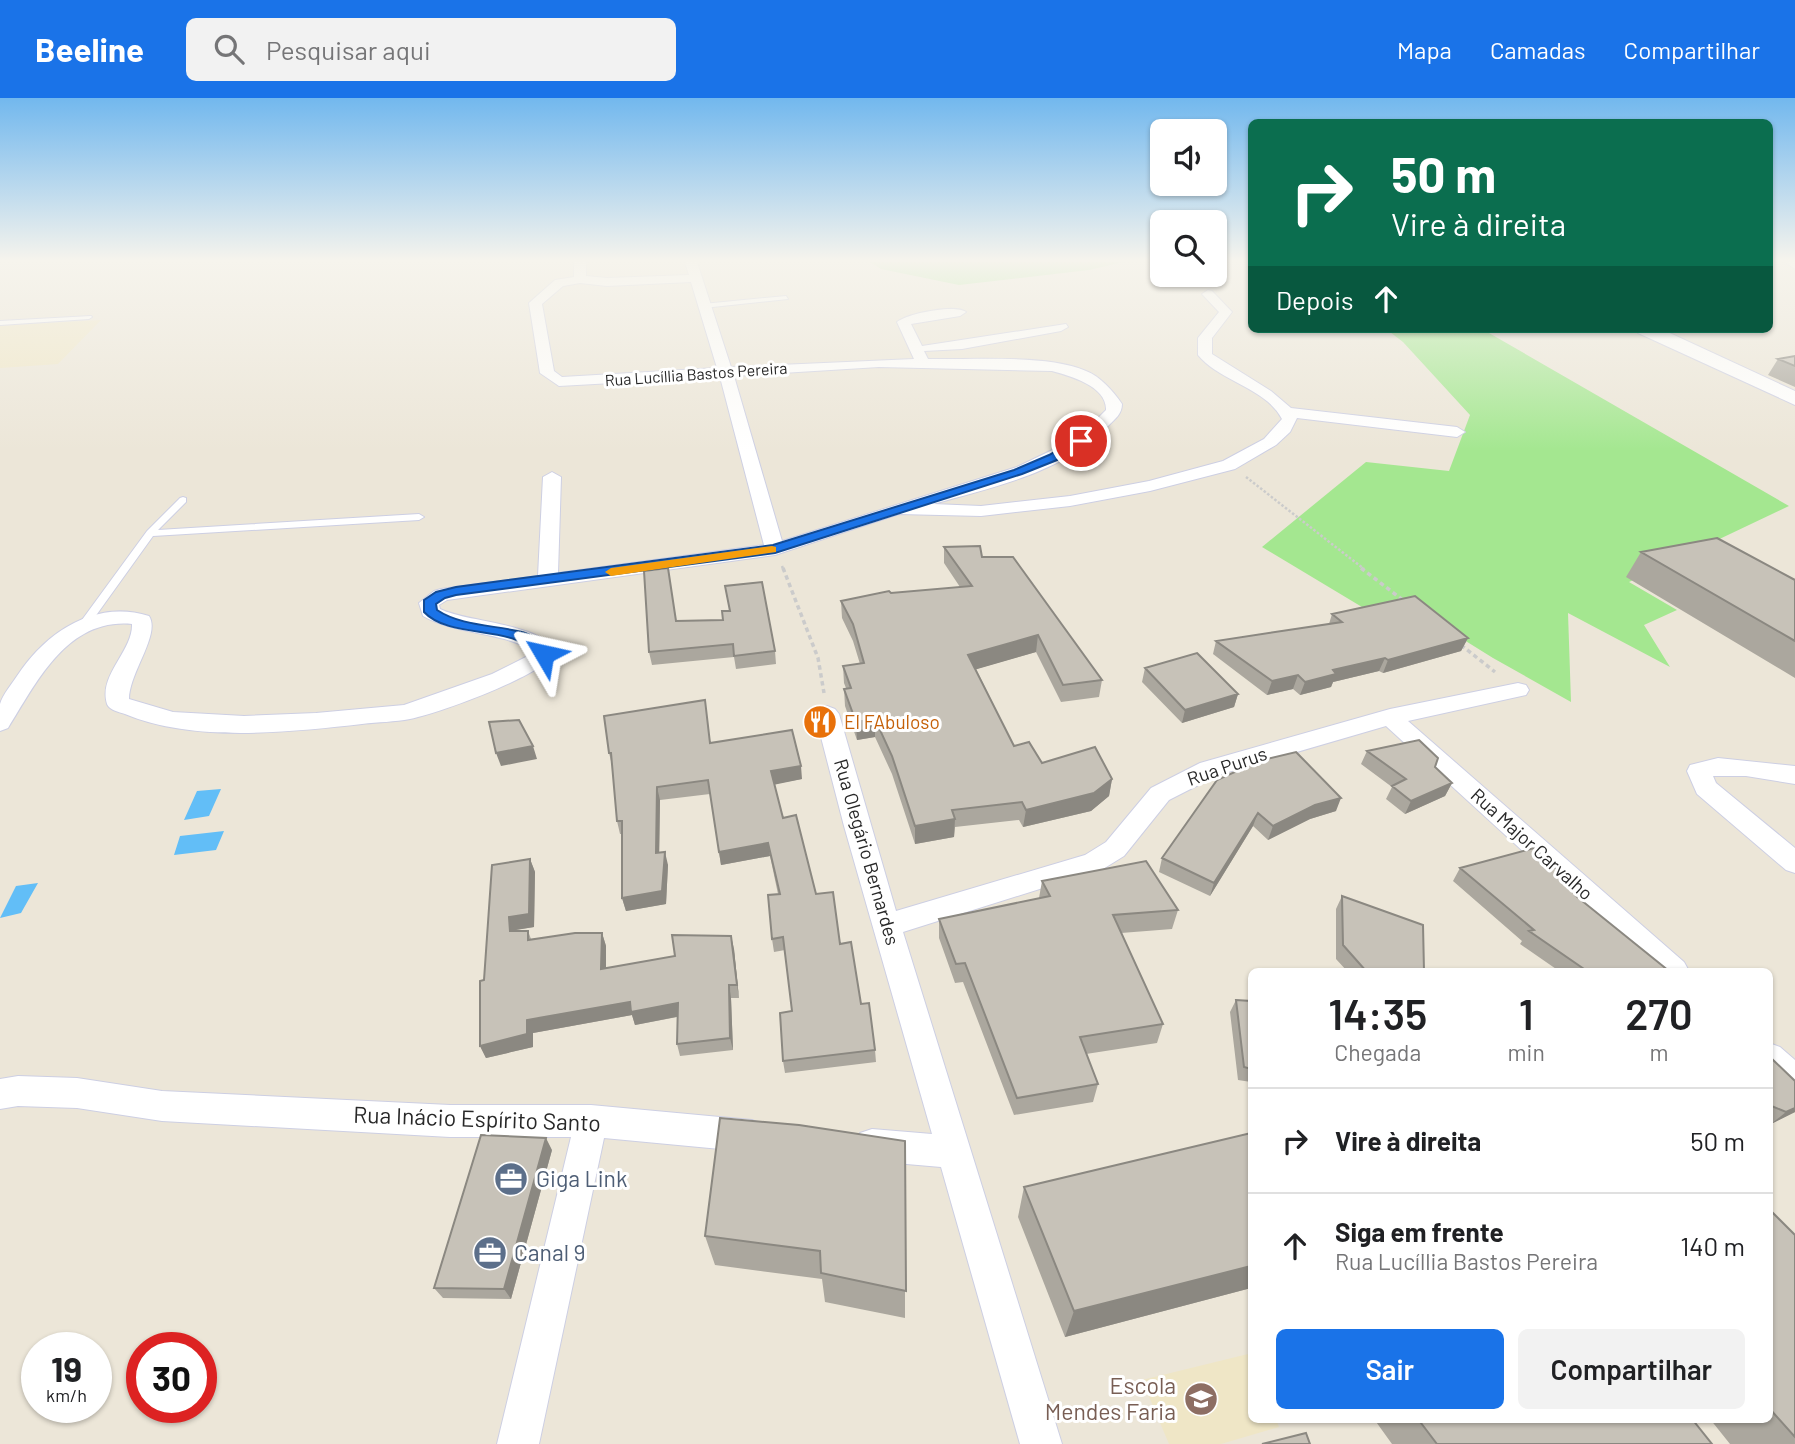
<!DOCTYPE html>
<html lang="pt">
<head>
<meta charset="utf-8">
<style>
	body { margin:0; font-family:Barlow,sans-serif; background:#f2f2f2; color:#202124; height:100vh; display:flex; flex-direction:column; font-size:26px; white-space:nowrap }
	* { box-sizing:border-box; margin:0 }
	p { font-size:23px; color:#757577 }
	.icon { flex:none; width:38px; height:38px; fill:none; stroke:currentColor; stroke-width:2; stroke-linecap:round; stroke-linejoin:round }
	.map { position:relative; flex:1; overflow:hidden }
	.sheet { position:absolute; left:1248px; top:870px; width:525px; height:455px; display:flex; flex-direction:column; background:#fff; border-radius:10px; box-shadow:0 2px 5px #0004 }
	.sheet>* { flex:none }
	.guide { position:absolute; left:1248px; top:21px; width:525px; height:214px; border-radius:10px; box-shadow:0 2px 5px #0004; background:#0b6e4f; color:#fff; overflow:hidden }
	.fabs { position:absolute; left:1150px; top:21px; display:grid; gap:14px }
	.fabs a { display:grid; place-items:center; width:77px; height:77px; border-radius:10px; background:#fff; box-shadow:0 2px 5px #0004; font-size:35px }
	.speed { position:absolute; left:21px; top:1234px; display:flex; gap:14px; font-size:35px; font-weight:700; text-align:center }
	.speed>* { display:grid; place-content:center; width:91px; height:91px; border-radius:50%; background:#fff; box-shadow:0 2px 5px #0004; line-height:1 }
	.speed small { font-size:18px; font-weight:400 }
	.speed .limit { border:10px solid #d22; background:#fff; color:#111 }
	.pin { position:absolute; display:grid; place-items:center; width:60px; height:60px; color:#fff; margin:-30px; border:4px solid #fff; border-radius:50%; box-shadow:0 2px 7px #0007 }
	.me { position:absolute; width:77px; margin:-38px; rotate:306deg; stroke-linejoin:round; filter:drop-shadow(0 0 5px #0008) }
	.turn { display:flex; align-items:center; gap:24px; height:147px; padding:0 28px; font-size:32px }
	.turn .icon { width:91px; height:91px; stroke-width:2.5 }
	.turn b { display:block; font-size:49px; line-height:60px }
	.then { display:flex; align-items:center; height:66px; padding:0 28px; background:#0003; gap:14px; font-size:26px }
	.eta { display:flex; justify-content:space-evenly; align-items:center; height:119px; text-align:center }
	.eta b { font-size:42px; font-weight:600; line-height:49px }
	.button { display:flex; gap:14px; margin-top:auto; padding:14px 28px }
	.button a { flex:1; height:80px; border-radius:10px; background:#1a73e8; color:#fff; font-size:28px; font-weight:600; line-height:80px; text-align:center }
	.button a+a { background:#f2f2f2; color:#202124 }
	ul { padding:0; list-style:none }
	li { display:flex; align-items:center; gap:21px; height:105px; padding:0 28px; border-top:2px solid #e0e0e0 }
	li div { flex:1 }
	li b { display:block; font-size:26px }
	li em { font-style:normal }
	header { display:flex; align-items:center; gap:42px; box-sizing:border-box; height:98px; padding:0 35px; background:#1a73e8; color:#fff }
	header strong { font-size:33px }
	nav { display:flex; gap:38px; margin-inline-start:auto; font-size:24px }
	.search { width:490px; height:63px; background:#f2f2f2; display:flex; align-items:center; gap:18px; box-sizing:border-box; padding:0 24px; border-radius:10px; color:#757577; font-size:26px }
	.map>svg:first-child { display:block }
	.education { fill:#efe6c6 }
	.green { fill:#a4e790 }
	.water { fill:#62bef7 }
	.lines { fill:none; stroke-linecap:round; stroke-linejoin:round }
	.lane-casing { stroke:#cdcfe3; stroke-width:2 }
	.street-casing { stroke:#cdcfe3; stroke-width:2 }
	.secondary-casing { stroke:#cdcfe3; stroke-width:2 }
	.path-far1 { stroke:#cbcbcb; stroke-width:2.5; stroke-dasharray:2.5 2; stroke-linecap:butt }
	.path { stroke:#cbcbcb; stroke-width:3.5; stroke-dasharray:4.5 3.5; stroke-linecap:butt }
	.lane { fill:#fff; fill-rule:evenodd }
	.street { fill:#fff; fill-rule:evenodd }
	.secondary { fill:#fff; fill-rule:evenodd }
	.wall { fill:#aba79e }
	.shaded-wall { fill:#8b8881 }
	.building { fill:#c7c2b8; stroke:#8b8881; stroke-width:2 }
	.route { fill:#1a73e8; stroke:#114b97; stroke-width:2 }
	.slow { fill:#f59e0b }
	.labels { text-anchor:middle; stroke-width:6; stroke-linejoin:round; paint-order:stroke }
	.far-street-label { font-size:16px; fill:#282828; stroke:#fff }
	.food-label { font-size:19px; fill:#c56008; stroke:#fff; text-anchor:start }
	.street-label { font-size:19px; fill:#282828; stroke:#fff }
	.near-street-label { font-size:23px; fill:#282828; stroke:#fff }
	.near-service-label { font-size:23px; fill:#4e5e75; stroke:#fff; text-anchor:start }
	.near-education-label { font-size:23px; fill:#785e54; stroke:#fff; text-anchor:end }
</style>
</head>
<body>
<header>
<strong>Beeline</strong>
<div class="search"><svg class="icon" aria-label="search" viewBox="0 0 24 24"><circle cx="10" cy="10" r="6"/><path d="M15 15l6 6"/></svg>Pesquisar aqui</div>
<nav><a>Mapa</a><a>Camadas</a><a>Compartilhar</a></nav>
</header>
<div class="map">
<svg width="1795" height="1346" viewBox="0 0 1795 1346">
	<rect width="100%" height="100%" fill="#ece6d8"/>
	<path class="education" d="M101,222L58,266L0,270V228Z
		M1248,1256L1251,1264V1321H1276L1279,1329L1221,1346H1169L1142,1282Z"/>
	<path class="green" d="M870,164H1123L1089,172L959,187L881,171Z
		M1386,231H1482L1789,408L1629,484L1677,512L1644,527L1670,569L1568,515L1571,604L1493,560L1403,504L1362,509L1262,449L1366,364L1449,373L1470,317L1403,244Z"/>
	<path class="water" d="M221,691L209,718L184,722L197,693Z
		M224,733L216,752L174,757L180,738Z
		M38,785L21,815L0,820L16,788Z"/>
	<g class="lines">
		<g class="lane-casing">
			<path id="lane" d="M786,198L788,201L703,210L700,208L703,206Z
				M91,218L92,219L89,221L0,227V223Z
				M183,399L186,400V404L158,432L419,416L424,419L419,422L153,438L87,530H79V526L147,433L180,400Z"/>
		</g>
		<g class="street-casing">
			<path id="street" d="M574,164H586V178L607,180L689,177L685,164H697L731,269L914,261L897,224C908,215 956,206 966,214L960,218L911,226L922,248L1066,226L1068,229L1061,233L962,251L924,253L928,261C971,262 1048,256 1086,273C1101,279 1113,293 1122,306C1122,316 1115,321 1108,328C1063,375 993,389 933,406L981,408L1070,398L1149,383L1223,363L1264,341L1282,321C1265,289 1220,284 1198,257V240L1219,214L1202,196L1208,192L1212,193L1232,214L1212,240V256L1271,293L1291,310L1457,329L1465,334L1457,339L1297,320L1290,334L1276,347L1235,371L1150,393L1070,408L981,418L899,416L775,457L447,502L439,507L440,511C468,525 546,525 555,556C539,579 439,615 410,621C395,624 378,624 362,626C290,634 194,645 125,616C119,614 109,612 107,606C98,577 133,553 132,526C67,520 37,584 8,630L0,633C0,625 0,613 0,606C3,596 12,586 17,578C46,534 95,501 149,518C161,536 129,575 129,601L173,614L244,618L316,615L404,607L492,576L526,559L532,552C498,533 457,537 423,518L419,505L434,493L441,491L538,478L543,379L552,374L561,379L558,475L764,447L720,279L559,288L540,275L529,205L555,182L574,179ZM691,184L717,270L562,279L554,273L542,206L563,188L580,185L607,188ZM879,269L1052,273C1070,278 1107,288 1106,312L1089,329L1067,345L1017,369L782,443L734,278Z
				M1785,164H1795V171Z
				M1518,585L1526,587L1529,592L1526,597L1408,623L1684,864L1689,873H1654L1386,628L1218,677L1169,702L1124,758L1103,771L903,834L1062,1346H1020L941,1069L872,1063L860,1059L855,1047L860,1035L872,1031L932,1036L844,728L815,616L819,611L827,608L835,611L839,616L896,813L1085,757L1106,744L1151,690L1200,665L1390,611Z
				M1718,660L1795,668V686L1746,678H1713L1716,685L1795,750V775L1786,772L1697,696L1687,673L1690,667Z
				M1769,945L1780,949L1795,962V997L1784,992L1769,979Z
				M18,978L77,980L162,993L450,1007H591L752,1022L764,1027L769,1038L764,1049L752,1054L604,1040L539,1346H497L571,1039H450L162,1023L77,1010L18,1008L0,1011V981Z"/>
		</g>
		<g class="secondary-casing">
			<path id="secondary" d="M1635,231H1661L1795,293V307L1638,235Z"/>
		</g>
		<path class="path-far1" d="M1246,379L1364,471
			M782,468L783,471"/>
		<path class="path" d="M783,470L818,560L824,595
			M1361,470L1404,503
			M1461,547L1495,574"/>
		<use href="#lane" class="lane"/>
		<use href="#street" class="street"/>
		<use href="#secondary" class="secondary"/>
	</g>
	<path class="wall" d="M1795,258V289L1768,277L1778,261Z
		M944,449L982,459L1102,582L1099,599L1061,604L1036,554L976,571L1014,648L1042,665L1112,681L1109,698L1091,713L1023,729L1019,722L955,729L954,739L915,746L892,676L875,639L857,642L845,608L844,591L846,590L844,585L843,568L860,566L853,543L842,520L841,503L891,495L960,489L944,465Z
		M1641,454L1795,482V580L1626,479Z
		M1332,516L1468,540L1461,553L1383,575L1379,573L1333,584L1331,589L1300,597L1293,591L1267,597L1213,556L1216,543L1329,526Z
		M676,523L775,553L776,566L736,571L734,559L652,567L649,554Z
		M1145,570L1238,596L1234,609L1182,625L1142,584Z
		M711,645L802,681L774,686L783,720L816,796L840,846L861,906L875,952L876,964L785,975L783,963L792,913L785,852L774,854L772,841L778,796L770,758L721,767L710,696L660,702L659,755L668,767L666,806L626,813L622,800V736H620L617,723L612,667L609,655Z
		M1367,653L1435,669L1452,685L1445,698L1405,716L1386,701L1392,689L1361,666Z
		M1217,682L1336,713L1310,721L1268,742L1253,728L1210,798L1159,774L1162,760Z
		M530,761L535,774L534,829L514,832L528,833L531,841L602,835L606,848V870L734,851L739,900H731L733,952L680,958L677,946V919L635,927L632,917L533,935V949L486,960L480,948L484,882Z
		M1460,770L1579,801L1669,873H1559L1520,846L1522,843L1453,783Z
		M1042,783L1178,812L1172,831L1121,835L1163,926L1157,945L1086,956L1098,986L1093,1004L1014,1017L963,884L955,885L939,840V821L1039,800Z
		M1342,798L1424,873H1347L1336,861V811Z
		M1236,902L1251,903V984L1238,982L1230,914Z
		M1769,958L1795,983V1014L1771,1026H1769Z
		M1251,1035V1190L1065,1239L1018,1119L1024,1089Z
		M905,1043V1220L825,1204L822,1181L715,1167L705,1138Z
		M552,1052L511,1201L443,1200L434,1190Z
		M1769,1111L1795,1137V1346H1730L1710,1321H1769Z
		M1374,1321H1692L1712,1346H1392Z"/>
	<path class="shaded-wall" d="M1038,537L1036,554L967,574L968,557Z
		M1468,540L1461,553L1383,575L1388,562Z
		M1385,560L1379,573L1333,584L1331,589L1300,597L1305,584L1333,572Z
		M1298,577L1293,591L1267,597L1272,583Z
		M1238,596L1234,609L1182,625L1185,612Z
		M875,621V639L857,642L856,624Z
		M533,648L537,661L501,668L496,655Z
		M801,668L802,681L773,687L771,673Z
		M1112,681L1109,698L1091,713L1023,729L1026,712Z
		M1452,685L1445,698L1405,716L1411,703Z
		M657,689L660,702L659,768L656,755Z
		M1341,700L1336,713L1310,721L1268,742L1273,728L1315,707Z
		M1258,715L1253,728L1210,798L1214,785Z
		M955,721L954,739L915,746V728Z
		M768,745L770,758L721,767L719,754Z
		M665,754L668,767L666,806L626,813L622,800Z
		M530,761L535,774L534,829L510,833L509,819Z
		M602,835L606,848V884L601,871Z
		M731,838L734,851L739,900L737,887Z
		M729,887L731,900L733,952L730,940Z
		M630,904L678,905L681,918L635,927L632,917L533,935V949L486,960L480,948L527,922Z
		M1795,1010V1014L1771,1026L1786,1014Z
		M546,1040L552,1052L511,1201L504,1191Z
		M1251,1168V1190L1065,1239L1074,1213Z"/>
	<path class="building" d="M1795,258V268L1778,261Z
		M1717,440L1795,482V543L1641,454Z
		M980,448L982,459H1013L1102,582L1063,587L1038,537L968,557L1014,648L1029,644L1042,665L1095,649L1112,681L1094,695L1026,712L1022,704L952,712L955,721L915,728L892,658L875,621L856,624L844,591L851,590L843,568L864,565L853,526L841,503L889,493L891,495L972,488L944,449Z
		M668,470L676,523L723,522L722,513H730L725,488L762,484L775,553L734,558L733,546L649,554L644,473Z
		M1415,498L1468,540L1388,562L1385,560L1333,572L1336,576L1305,584L1298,577L1272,583L1216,543L1342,524L1332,516Z
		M1197,555L1238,596L1185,612L1145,570Z
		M705,602L710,645L792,632L801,668L771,673L783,720L796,717L816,796L833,794L840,846L851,844L861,906L869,905L875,952L783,963L780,915L792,913L783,839L772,841L768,797L780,796L768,745L719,754L708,682L657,689L656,755L665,754L662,793L622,800V723H617L611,655H609L604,618Z
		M519,622L533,648L496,655L489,624Z
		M1419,642L1438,660L1435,669L1452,685L1411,703L1392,688L1406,681L1367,653Z
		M1296,654L1341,700L1315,707L1273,728L1258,715L1214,785L1162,760L1217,682L1259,663Z
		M1534,750L1583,796L1576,798L1669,873H1587L1529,833L1534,832L1460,770Z
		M530,761L529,816L509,819L510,833H528V842L575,835H602L601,871L675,858L672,837L731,838L737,887H729L730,940L677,946L678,905L631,914L630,904L527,922V936L480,948V883L484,882L492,767Z
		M1146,763L1178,812L1113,817L1163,926L1080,939L1098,986L1017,1000L965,865L956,866L939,821L1050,798L1042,783Z
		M1342,798L1423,827L1424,873H1366L1343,847Z
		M1236,902L1251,903V971L1244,969Z
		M1769,958L1795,983V1010L1786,1014L1769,1007Z
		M720,1020L799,1027L905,1043L906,1193L821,1175L820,1153L705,1138Z
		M1251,1035V1168L1074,1213L1024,1089Z
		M481,1037L546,1040L504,1191L434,1190Z
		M1769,1111L1795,1137V1339L1769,1310Z
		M1418,1321H1692L1712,1346H1437Z
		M1306,1335L1310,1346H1262Z"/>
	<linearGradient id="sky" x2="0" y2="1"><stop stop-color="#72b8ee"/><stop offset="0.46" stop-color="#f6f4ed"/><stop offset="1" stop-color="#f6f4ed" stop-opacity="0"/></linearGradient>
	<rect width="1795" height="353" fill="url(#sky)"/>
	<path class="route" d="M1077,341L1086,343L1057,362L1022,376L775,455L456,497L445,500L436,506L437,512C461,528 494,527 522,534C530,536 539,542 547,546L551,556L549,560H539C521,525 451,543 424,514V502L436,494L456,489L773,447L1014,372L1049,357Z"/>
	<path class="slow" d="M772,448L776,449V454L611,478L605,474L611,470Z"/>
	<defs>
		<g id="restaurant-disc" transform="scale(1.75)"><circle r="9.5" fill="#e8710a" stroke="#fff"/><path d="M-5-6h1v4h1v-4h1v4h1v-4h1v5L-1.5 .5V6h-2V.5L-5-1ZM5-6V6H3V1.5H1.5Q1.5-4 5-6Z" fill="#fff"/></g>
		<g id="office-disc" transform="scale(1.75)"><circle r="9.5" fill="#5c6f8a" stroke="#fff"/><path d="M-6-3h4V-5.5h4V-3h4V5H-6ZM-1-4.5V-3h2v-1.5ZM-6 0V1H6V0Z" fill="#fff"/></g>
		<g id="school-disc" transform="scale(1.75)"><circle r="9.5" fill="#8d6e63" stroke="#fff"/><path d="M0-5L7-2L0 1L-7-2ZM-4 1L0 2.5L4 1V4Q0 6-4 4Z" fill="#fff"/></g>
	</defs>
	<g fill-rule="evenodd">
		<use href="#restaurant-disc" x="820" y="624"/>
		<use href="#office-disc" x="511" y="1081"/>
		<use href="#office-disc" x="490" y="1155"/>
		<use href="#school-disc" x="1201" y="1301"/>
	</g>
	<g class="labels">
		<g class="far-street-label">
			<text transform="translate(696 276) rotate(-4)" y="6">Rua Lucíllia Bastos Pereira</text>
		</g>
		<g class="food-label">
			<text x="844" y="631">El FAbuloso</text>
		</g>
		<g class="street-label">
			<text transform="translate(1227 668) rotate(-19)" y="7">Rua Purus</text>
			<text transform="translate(1532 746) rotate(42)" y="7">Rua Major Carvalho</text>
			<text transform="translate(867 754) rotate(74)" y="7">Rua Olegário Bernardes</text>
		</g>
		<g class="near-street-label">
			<text transform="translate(477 1021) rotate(2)" y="8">Rua Inácio Espírito Santo</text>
		</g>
		<g class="near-service-label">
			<text x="536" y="1089">Giga Link</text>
			<text x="514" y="1163">Canal 9</text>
		</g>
		<g class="near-education-label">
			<text x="1176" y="1296">Escola<tspan x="1176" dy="26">Mendes Faria</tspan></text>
		</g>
	</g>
</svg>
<div class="fabs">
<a><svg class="icon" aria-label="sound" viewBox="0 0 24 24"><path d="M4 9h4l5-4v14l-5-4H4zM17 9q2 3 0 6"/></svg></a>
<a><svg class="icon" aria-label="search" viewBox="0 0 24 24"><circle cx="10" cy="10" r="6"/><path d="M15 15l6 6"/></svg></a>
</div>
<div class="speed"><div>19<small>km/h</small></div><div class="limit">30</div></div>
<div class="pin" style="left:1081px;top:343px;background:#d93025"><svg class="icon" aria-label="arrive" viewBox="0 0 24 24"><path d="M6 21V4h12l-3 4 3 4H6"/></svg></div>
<svg class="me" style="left:544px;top:556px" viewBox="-20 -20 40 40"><path d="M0-17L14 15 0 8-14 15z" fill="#1a73e8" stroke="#fff" stroke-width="4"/></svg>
<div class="guide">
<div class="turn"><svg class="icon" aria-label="right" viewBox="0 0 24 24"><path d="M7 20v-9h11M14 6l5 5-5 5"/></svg><div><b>50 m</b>Vire à direita</div></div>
<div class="then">Depois<svg class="icon" aria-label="ahead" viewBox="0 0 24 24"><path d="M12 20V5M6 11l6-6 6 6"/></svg></div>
</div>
<section class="sheet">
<div class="eta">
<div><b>14:35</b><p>Chegada</p></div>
<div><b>1</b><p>min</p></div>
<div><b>270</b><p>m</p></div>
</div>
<ul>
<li><svg class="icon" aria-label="right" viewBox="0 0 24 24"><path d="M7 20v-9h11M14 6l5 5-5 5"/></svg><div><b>Vire à direita</b></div><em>50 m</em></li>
<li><svg class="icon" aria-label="ahead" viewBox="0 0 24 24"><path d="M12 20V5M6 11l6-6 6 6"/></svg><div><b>Siga em frente</b><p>Rua Lucíllia Bastos Pereira</p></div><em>140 m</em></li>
</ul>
<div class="button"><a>Sair</a><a>Compartilhar</a></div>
</section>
</div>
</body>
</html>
